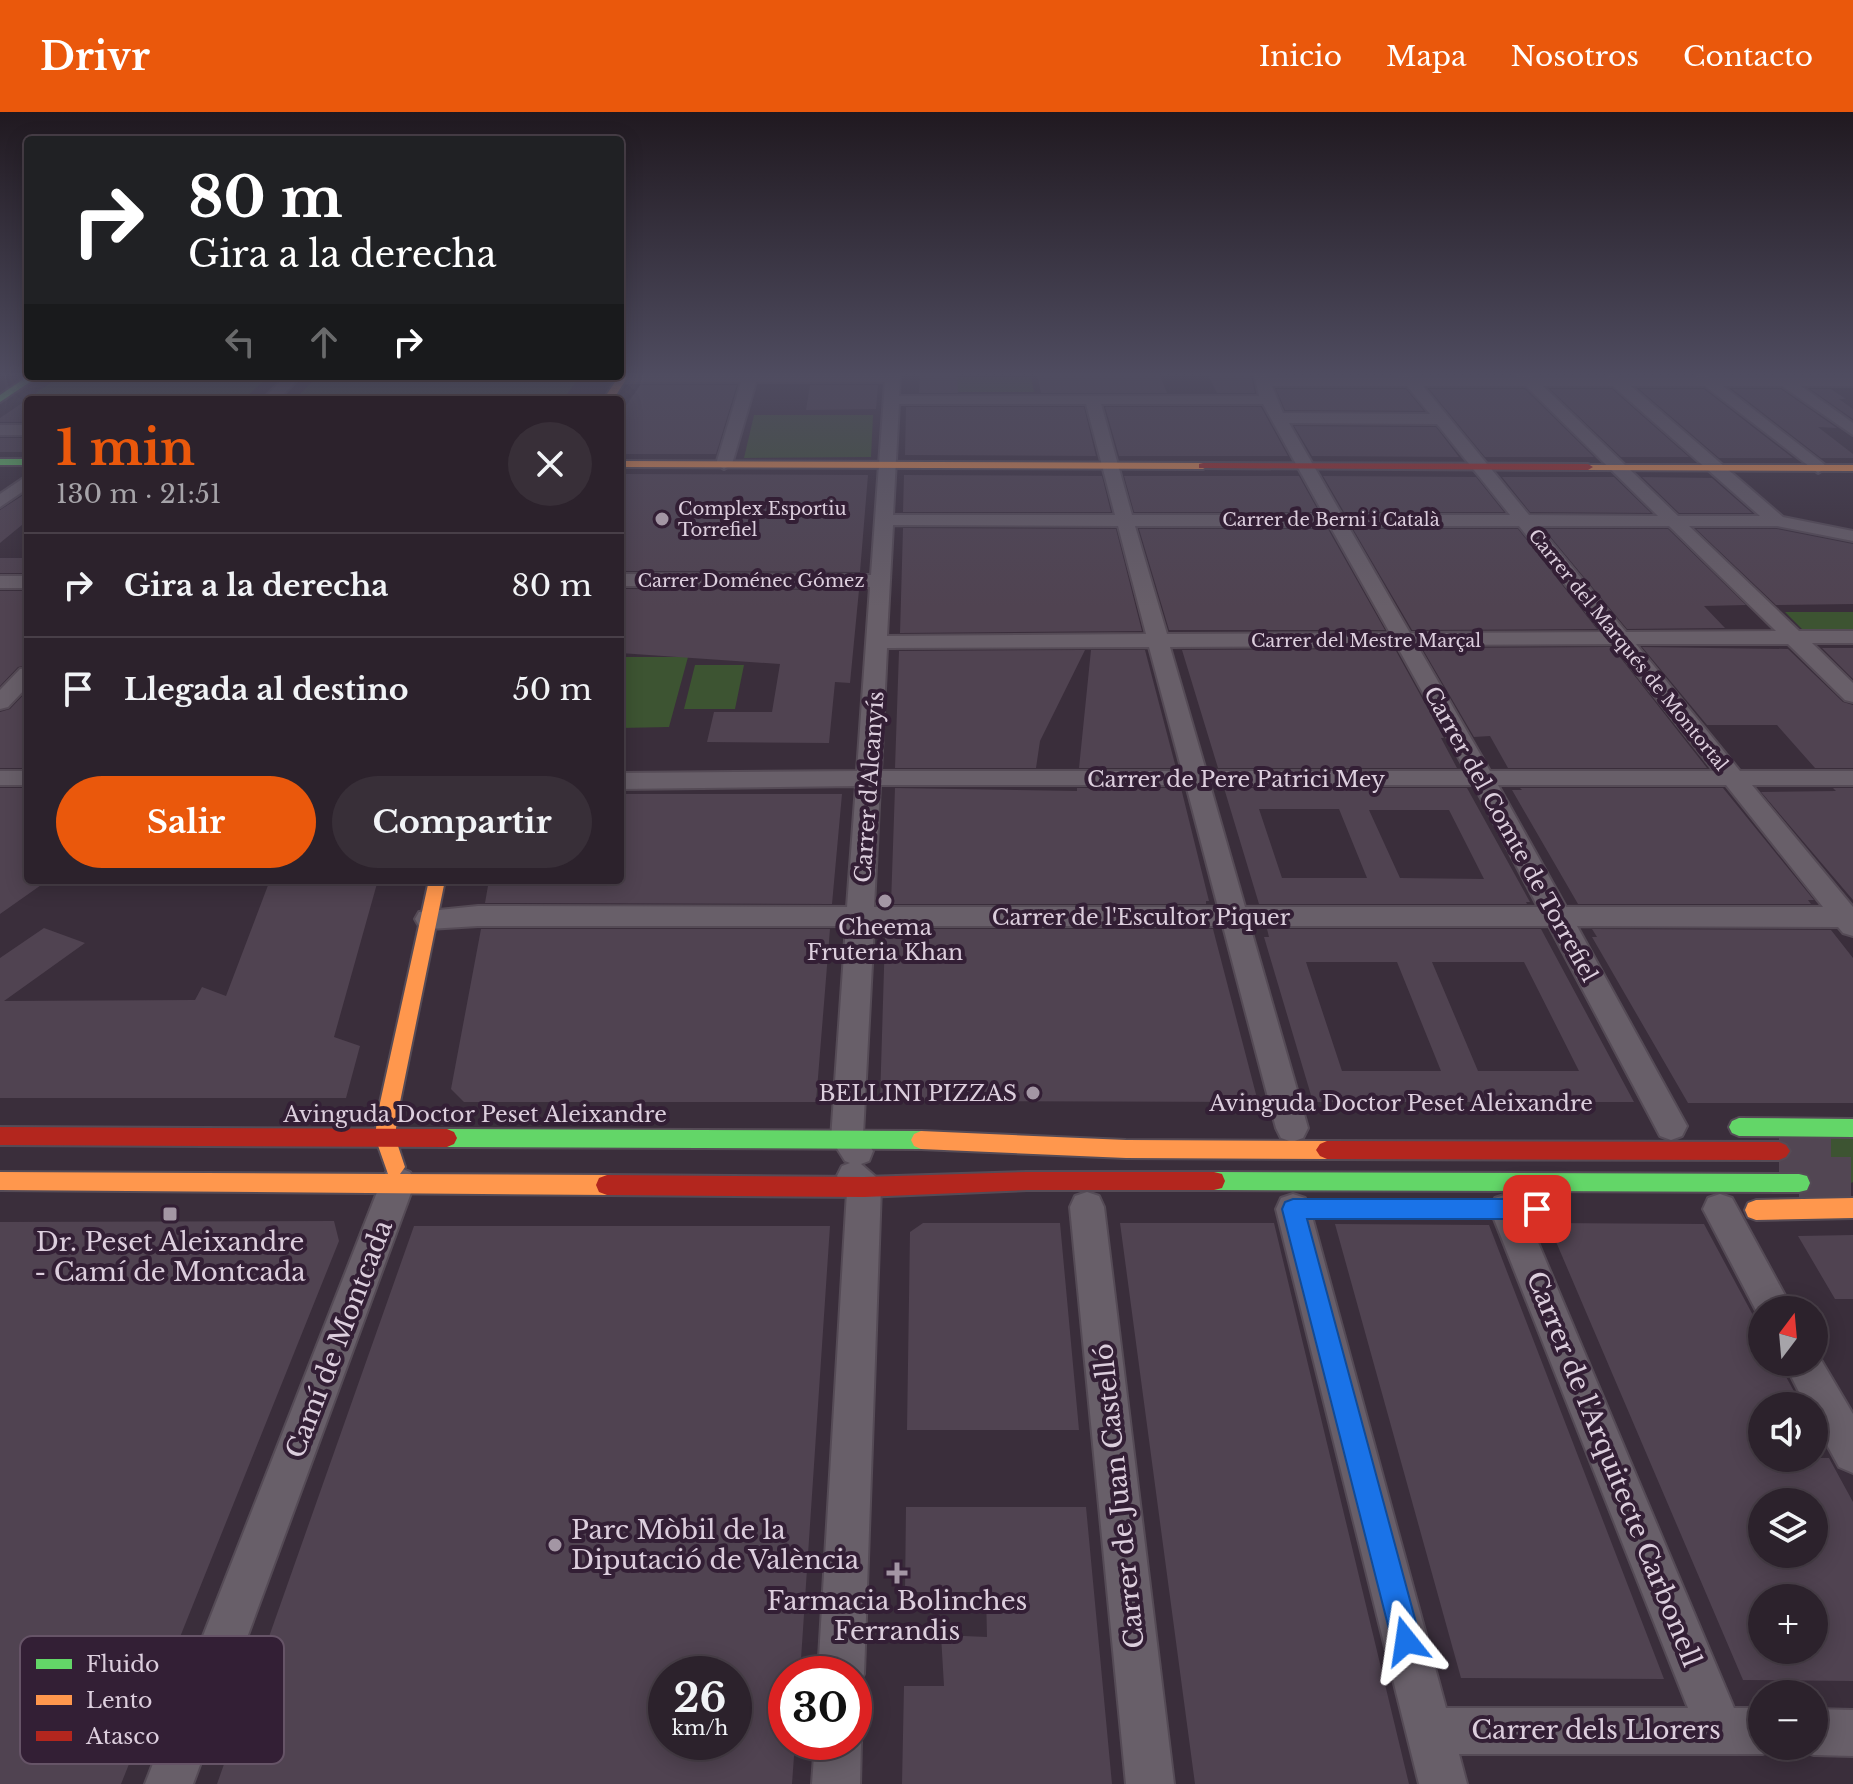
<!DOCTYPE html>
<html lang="es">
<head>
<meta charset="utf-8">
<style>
	body { margin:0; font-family:"Libre Baskerville",serif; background:#382f38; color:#f1f3f6; height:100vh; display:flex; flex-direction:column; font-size:30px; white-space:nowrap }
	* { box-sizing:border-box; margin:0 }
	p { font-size:26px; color:#a6a4a9 }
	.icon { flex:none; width:44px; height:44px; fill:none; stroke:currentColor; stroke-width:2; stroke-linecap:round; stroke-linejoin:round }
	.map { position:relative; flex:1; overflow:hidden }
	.drawer { position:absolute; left:24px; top:284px; width:600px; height:488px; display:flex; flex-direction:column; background:#2c222c; border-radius:8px; box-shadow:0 4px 20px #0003,0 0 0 2px #483f48 }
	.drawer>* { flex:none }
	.hud { position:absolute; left:24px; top:24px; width:600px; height:244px; border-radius:8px; box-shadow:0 4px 20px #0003,0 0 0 2px #483f48; background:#202124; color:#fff; overflow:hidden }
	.needle { width:52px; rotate:16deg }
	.tools { position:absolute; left:1748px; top:1184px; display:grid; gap:16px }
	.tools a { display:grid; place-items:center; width:80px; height:80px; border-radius:50%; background:#2c222c; box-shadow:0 4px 20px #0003,0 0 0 2px #483f48; font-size:40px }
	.speed { position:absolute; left:648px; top:1544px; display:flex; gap:16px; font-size:40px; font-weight:700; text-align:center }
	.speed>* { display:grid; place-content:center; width:104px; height:104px; border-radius:50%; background:#2c222c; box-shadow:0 4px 20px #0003,0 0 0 2px #483f48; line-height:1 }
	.speed small { font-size:20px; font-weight:400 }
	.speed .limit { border:12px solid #d22; background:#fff; color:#111 }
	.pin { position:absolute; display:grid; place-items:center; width:68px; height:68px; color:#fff; margin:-34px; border-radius:16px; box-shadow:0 4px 12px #0006 }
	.me { position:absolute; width:88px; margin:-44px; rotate:345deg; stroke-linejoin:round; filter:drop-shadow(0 0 6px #0008) }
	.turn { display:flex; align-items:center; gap:28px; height:168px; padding:0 32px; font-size:36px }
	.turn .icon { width:104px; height:104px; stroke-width:2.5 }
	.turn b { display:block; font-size:56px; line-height:68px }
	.lanes { display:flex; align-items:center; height:76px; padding:0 32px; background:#0003; justify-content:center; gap:40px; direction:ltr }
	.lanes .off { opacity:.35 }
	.round { display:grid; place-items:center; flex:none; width:84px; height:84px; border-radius:42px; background:#382f38 }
	.head { display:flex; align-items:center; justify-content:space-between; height:136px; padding:0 32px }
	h1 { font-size:48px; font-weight:800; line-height:60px; color:#ea580c }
	.primary-button { display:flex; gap:16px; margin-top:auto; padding:16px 32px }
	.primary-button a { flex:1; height:92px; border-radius:48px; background:#ea580c; color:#fff; font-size:32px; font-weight:800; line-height:92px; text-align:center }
	.primary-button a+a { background:#382f38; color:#f1f3f6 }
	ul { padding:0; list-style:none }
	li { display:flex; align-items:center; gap:24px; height:104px; padding:0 32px; border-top:2px solid #483f48 }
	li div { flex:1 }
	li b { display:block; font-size:30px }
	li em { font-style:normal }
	header { display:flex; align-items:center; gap:48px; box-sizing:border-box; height:112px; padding:0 40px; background:#ea580c; color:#fff }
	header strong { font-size:38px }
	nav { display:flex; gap:44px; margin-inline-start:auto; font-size:28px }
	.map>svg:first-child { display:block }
	.green { fill:#3d5432 }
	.building { fill:#504351; fill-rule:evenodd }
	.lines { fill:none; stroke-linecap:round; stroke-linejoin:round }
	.primary-tunnel { stroke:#524653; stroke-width:52; stroke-dasharray:52 26; stroke-linecap:butt }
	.street-casing { stroke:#554b56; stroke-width:4 }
	.fast-casing { stroke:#554b56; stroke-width:4 }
	.slow-casing { stroke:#554b56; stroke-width:4 }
	.jam-casing { stroke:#554b56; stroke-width:4 }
	.street { fill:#685f69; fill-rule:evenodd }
	.fast { fill:#63d668; fill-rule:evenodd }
	.slow { fill:#ff974d; fill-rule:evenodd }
	.jam { fill:#b3261e; fill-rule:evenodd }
	.route { fill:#1a73e8; stroke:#114b97; stroke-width:2 }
	.poi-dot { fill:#a396a4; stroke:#331f35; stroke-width:3 }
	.labels { text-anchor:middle; stroke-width:8; stroke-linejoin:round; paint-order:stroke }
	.far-poi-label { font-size:18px; fill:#dccedd; stroke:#331f35; text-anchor:start }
	.far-street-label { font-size:18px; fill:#dccedd; stroke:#331f35 }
	.street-label { font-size:22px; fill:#dccedd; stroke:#331f35 }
	.poi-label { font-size:22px; fill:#dccedd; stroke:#331f35 }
	.near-poi-label { font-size:26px; fill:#dccedd; stroke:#331f35 }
	.near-street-label { font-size:26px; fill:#dccedd; stroke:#331f35 }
	.key { fill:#331f35; stroke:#665467; stroke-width:2 }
	.key-label { font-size:22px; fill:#dccedd }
</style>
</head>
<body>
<header>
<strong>Drivr</strong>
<nav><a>Inicio</a><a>Mapa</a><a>Nosotros</a><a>Contacto</a></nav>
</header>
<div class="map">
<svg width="1853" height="1672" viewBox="0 0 1853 1672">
	<rect width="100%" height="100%" fill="#3a2e3b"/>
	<path class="green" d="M121,264H269L243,288H28V292H21L57,266Z
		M318,264H580L563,288H294Z
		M956,265H1031L1034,280H957Z
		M754,303H873L871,345L744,346Z
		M1785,500H1853V518H1803Z
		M626,545H688L669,615L620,616V564Z
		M695,553H744L735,597H684Z
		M1853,1022V1070L1830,1081L1792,1023Z"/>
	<path class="building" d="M920,261H957L958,281H919Z
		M1037,261H1159L1167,281H1041Z
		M1207,261H1251L1255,281H1217Z
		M640,273H737L716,342H620V303Z
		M810,273H878L876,297L806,298Z
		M1276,277H1406L1424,299L1285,298Z
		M1429,277H1525L1594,345H1485Z
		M1550,277H1612L1689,345H1621Z
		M1639,277H1704L1793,346H1719Z
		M1732,277H1781L1837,316L1818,315L1853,342V346H1821Z
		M1810,277H1831L1846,287H1839L1853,297V307Z
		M28,287V310H0V306Z
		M906,295H1084L1096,344L905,343Z
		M1105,295H1261L1288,344H1119Z
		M1294,314L1436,315L1459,345L1312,344Z
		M0,326H28V340H0Z
		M620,362L868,363L860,460L620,459Z
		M904,363L1102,364L1111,400H903Z
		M1124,364H1299L1319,400H1134Z
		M1323,364L1476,365L1504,400H1344Z
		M1502,365H1614L1651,401L1530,400Z
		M1642,365L1712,366L1752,401H1679Z
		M28,380V408L0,431V398Z
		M903,416L1116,417L1142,519L900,521Z
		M1139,417H1328L1385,518H1169Z
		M1353,417H1518L1597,517L1412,518Z
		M1544,417H1668L1746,493L1704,494L1725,516L1627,517Z
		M1696,417H1777L1853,432V492L1776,493Z
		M0,446H28V461H0Z
		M620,477L859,478L850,571L835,570L829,631L707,630L714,600H772L780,552L620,541Z
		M0,479H28V553L18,555L0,574Z
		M1612,535L1707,656H1508L1490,624L1474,625L1422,536Z
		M1642,535L1788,537L1843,590L1853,593V656H1815L1777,613H1707Z
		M1822,536H1853V567Z
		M1395,537L1444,626H1441L1457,656H1218L1182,538Z
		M1085,538L1040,629L1036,656H895L899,539Z
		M1091,538H1145L1176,656H1079Z
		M28,578V656H0V600L10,597Z
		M0,676H28V768L44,771L0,802Z
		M895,676L1077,679V676H1181L1209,789H1206V792H891Z
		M1224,676H1467L1530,790H1526L1527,792H1259ZM1259,697H1339L1367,766H1282ZM1369,698H1449L1484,767L1400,766Z
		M1520,676H1723L1814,788H1808L1811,792H1578L1512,678H1522Z
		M1833,676H1853V788L1761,680L1836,679Z
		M620,682H842L832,792L485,791L489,768H620Z
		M270,768H378L334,925L360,934L346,986H0V846L44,816L85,831L4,889L195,888L202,875L226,884Z
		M481,817H830L816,990H464L451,977Z
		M890,817H1213L1258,990L880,989L885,824H889Z
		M1267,817H1541L1634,990H1313L1264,825H1269ZM1306,850H1397L1441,959H1342ZM1432,850H1524L1579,959H1478Z
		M1592,817L1831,818L1853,846V991H1688L1592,825H1597Z
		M334,1109L339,1129L121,1672H0V1110Z
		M923,1111H1060L1079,1318H907L910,1120Z
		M1120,1111H1274L1409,1672H1195Z
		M1548,1111L1704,1112L1762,1220V1250H1778L1802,1294H1762V1346H1829L1853,1390V1569L1743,1568ZM1762,1390H1814V1442H1762ZM1762,1486H1814V1538H1762Z
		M1335,1112L1489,1113L1664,1567L1461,1566Z
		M414,1114H830L800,1562H786V1630H795L792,1672H217ZM666,1562H734V1630H666Z
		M1853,1123V1187H1835L1798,1124Z
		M906,1395H1086L1112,1672H902L904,1574H944L941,1523L987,1525L986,1480H905Z"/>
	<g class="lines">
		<path class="primary-tunnel" d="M1779,1039H1853
			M1799,1071H1853"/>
		<g class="street-casing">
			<path id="street" d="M900,261L899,284H1259L1254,261H1268L1269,266H1400L1397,261H1411L1415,266H1518L1514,261H1529L1534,266H1604L1610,261L1620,266H1695L1701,261L1712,266H1853V274H1801L1853,311V323L1782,274H1723L1824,352L1826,356L1818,361L1705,274H1631L1783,405L1853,419V429L1777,414H1689L1799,519H1853V531H1812L1853,571V590L1845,588L1788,532H1636L1740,659H1853V673H1752L1853,795V824L1843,821L1838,815L1577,814L1687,1014L1682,1024L1671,1028L1660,1024L1549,814H1250L1308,1016L1303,1026L1292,1030L1281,1026L1276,1016L1223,814H874L863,1023L873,1039L869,1049L861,1052L876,1065L881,1075L864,1562L854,1579V1562H818L847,1080L837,1064L842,1054L850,1051L845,1049L831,1027L846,814H478L429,817L419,814L415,807L419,800L478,794L847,795L856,674L620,677V661L857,659L870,475L620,474V462L871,463L885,270H756L732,352L724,357L716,352L741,270H623L616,266L623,262ZM1272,274H1407L1430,302L1283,301ZM1423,274H1526L1658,404L1529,403ZM1543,274H1613L1760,404H1678ZM899,292H1086L1115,403H893ZM1101,292H1263L1324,403H1132ZM1289,311L1437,312L1510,403H1342ZM893,413L1118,414L1146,522L887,524ZM1135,414H1330L1390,521L1167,522ZM1348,414H1519L1603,520L1410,521ZM1538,414H1669L1776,519L1626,520ZM1613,532L1714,659H1490L1417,533ZM1397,534L1466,659H1206L1170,535ZM1149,535L1182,659H881L887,536ZM880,673H1186L1218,795H874ZM1210,673H1474L1538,795H1245ZM1498,673H1726L1823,795H1566Z
				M286,264H301L278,288H262Z
				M0,313H28V323H0Z
				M28,363V376L0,395V382Z
				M0,464H28V476H0Z
				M28,556V574L8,595L0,597V578L20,557Z
				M0,659H28V673H0Z
				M398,1055L410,1060L415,1070L193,1672H145L381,1070L386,1060Z
				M1087,1080L1099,1084L1104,1095L1174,1672H1126L1070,1095L1075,1084Z
				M1293,1082L1305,1086L1310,1097L1446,1596H1688L1490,1097L1495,1086L1507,1082L1519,1086L1524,1097L1734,1596H1762V1634L1779,1636L1762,1642H1459L1467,1672H1419L1276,1097L1281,1086Z
				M1720,1082L1732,1086L1793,1198H1762V1210L1703,1097L1708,1086Z
				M1814,1236L1853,1302V1361L1839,1355L1814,1309V1294H1806L1784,1250H1814Z
				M1814,1597L1853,1598V1644L1814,1643L1797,1637L1796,1634H1814Z
				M854,1613L861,1630L860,1672H812L815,1630H854Z"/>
		</g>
		<g class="fast-casing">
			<path id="fast" d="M28,264H39L0,290V283Z
				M0,347H28V353H0Z
				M1739,1006L1853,1007V1025L1739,1024L1732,1021L1729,1015L1732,1009Z
				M447,1017L921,1019L928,1022L931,1028L928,1034L921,1037L447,1035L440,1032L437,1026L440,1020Z
				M1214,1060L1799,1062L1807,1064L1810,1071L1807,1078L1799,1080L1214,1078L1206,1076L1203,1069L1206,1062Z"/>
		</g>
		<g class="slow-casing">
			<path id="slow" d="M630,261L613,288H603L621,261Z
				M620,349L1203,351L1208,354L1203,357L620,355Z
				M1584,353H1853V359L1588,358L1583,355Z
				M429,768H445L398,1000L395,1025L405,1055L400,1062L607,1063L615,1066L618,1073L615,1080L607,1083L0,1078V1060L388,1062L375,1025L378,1000Z
				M921,1019L1126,1028L1327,1029L1334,1032L1338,1038L1334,1044L1327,1047L1126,1046L921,1037L914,1034L911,1028L914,1022Z
				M1853,1086V1106L1756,1108L1748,1105L1745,1098L1748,1091L1756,1088Z"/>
		</g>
		<g class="jam-casing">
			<path id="jam" d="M1203,351L1588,352L1593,355L1588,358L1199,356V352Z
				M0,1015L447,1017L454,1020L457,1026L454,1032L447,1035L0,1033Z
				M1327,1029L1779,1030L1786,1033L1790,1039L1786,1045L1779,1048L1327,1047L1320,1044L1316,1038L1320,1032Z
				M1027,1060H1214L1222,1062L1225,1069L1222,1076L1214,1078H1027L864,1085L607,1083L599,1080L596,1073L599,1066L607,1063L864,1065Z"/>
		</g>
		<use href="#street" class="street"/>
		<use href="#fast" class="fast"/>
		<use href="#slow" class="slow"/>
		<use href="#jam" class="jam"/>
	</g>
	<linearGradient id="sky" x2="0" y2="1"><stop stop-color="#201920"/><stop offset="0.53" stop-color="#4f4c60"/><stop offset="1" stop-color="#4f4c60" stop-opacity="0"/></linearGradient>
	<rect width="1853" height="495" fill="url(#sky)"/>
	<path class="route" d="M1293,1087H1537L1545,1090L1548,1097L1545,1104L1537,1107H1307L1421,1529L1417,1539L1406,1543L1396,1539L1392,1529L1282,1097L1285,1090Z"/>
	<g class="poi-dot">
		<circle cx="662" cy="407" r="8"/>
		<circle cx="885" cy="789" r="8"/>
		<circle cx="1033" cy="981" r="8"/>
		<rect x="162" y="1094" width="16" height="16" rx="4"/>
		<circle cx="555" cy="1433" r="8"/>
		<path d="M893 1449h8v8h8v8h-8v8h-8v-8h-8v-8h8z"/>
	</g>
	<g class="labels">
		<g class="far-poi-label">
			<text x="678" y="403">Complex Esportiu<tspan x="678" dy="21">Torrefiel</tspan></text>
		</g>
		<g class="far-street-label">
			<text x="1331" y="414">Carrer de Berni i Català</text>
			<text x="751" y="475">Carrer Doménec Gómez</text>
			<text x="1366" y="535">Carrer del Mestre Marçal</text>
			<text transform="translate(1628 538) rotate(51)" y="6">Carrer del Marqués de Montortal</text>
		</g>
		<g class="street-label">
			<text x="1236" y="675">Carrer de Pere Patrici Mey</text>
			<text transform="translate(869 675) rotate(-86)" y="8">Carrer d'Alcanyís</text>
			<text transform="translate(1511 722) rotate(61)" y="8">Carrer del Comte de Torrefiel</text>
			<text x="1141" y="813">Carrer de l'Escultor Piquer</text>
			<text x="1401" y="999">Avinguda Doctor Peset Aleixandre</text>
			<text x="475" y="1010">Avinguda Doctor Peset Aleixandre</text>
		</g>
		<g class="poi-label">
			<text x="885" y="823">Cheema<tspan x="885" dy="25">Fruteria Khan</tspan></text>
			<text x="1017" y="989" text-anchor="end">BELLINI PIZZAS</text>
		</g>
		<g class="near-poi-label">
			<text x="170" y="1139">Dr. Peset Aleixandre<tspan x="170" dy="30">- Camí de Montcada</tspan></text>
			<text x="571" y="1427" text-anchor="start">Parc Mòbil de la<tspan x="571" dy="30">Diputació de València</tspan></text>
			<text x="897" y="1498">Farmacia Bolinches<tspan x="897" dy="30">Ferrandis</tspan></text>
		</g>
		<g class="near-street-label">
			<text transform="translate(339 1227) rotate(-69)" y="9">Camí de Montcada</text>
			<text transform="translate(1614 1357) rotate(68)" y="9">Carrer de l'Arquitecte Carbonell</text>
			<text transform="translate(1119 1384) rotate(-96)" y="9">Carrer de Juan Castelló</text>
			<text x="1596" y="1627">Carrer dels Llorers</text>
		</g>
	</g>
	<rect x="20" y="1524" width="264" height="128" rx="12" class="key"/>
	<rect x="36" y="1547" width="36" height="10" fill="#63d668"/>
	<rect x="36" y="1583" width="36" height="10" fill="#ff974d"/>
	<rect x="36" y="1619" width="36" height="10" fill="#b3261e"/>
	<g class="key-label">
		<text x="86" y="1560">Fluido</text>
		<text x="86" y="1596">Lento</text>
		<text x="86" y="1632">Atasco</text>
	</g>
</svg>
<div class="tools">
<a><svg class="needle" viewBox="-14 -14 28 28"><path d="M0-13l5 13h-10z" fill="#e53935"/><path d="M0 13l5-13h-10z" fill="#a6a4a9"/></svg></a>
<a><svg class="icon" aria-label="sound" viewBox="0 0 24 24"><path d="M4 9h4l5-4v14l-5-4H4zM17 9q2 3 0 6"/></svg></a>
<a><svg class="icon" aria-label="layers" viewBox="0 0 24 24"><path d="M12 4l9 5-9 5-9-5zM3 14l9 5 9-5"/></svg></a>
<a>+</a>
<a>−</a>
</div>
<div class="speed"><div>26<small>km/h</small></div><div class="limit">30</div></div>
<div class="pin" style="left:1537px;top:1097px;background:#d93025"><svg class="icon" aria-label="arrive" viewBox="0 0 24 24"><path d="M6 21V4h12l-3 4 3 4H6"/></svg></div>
<svg class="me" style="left:1406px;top:1529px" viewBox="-20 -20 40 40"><path d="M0-17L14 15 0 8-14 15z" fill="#1a73e8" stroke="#fff" stroke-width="4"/></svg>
<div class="hud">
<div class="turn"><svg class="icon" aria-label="right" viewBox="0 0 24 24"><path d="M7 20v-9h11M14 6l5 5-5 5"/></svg><div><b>80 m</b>Gira a la derecha</div></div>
<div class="lanes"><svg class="icon off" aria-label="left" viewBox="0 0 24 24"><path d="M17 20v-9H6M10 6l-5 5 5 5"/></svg><svg class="icon off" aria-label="ahead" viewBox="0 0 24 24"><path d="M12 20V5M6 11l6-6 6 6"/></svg><svg class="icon" aria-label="right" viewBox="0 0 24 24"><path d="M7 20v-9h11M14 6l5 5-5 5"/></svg></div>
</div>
<section class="drawer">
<div class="head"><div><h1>1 min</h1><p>130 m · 21:51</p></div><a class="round"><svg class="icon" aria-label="close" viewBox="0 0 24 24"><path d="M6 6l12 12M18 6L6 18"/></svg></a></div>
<ul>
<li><svg class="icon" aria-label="right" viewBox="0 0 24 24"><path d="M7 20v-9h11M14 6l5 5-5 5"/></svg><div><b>Gira a la derecha</b></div><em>80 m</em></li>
<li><svg class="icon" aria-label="arrive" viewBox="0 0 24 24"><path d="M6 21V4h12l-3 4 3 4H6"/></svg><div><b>Llegada al destino</b></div><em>50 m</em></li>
</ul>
<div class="primary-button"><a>Salir</a><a>Compartir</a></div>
</section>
</div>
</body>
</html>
